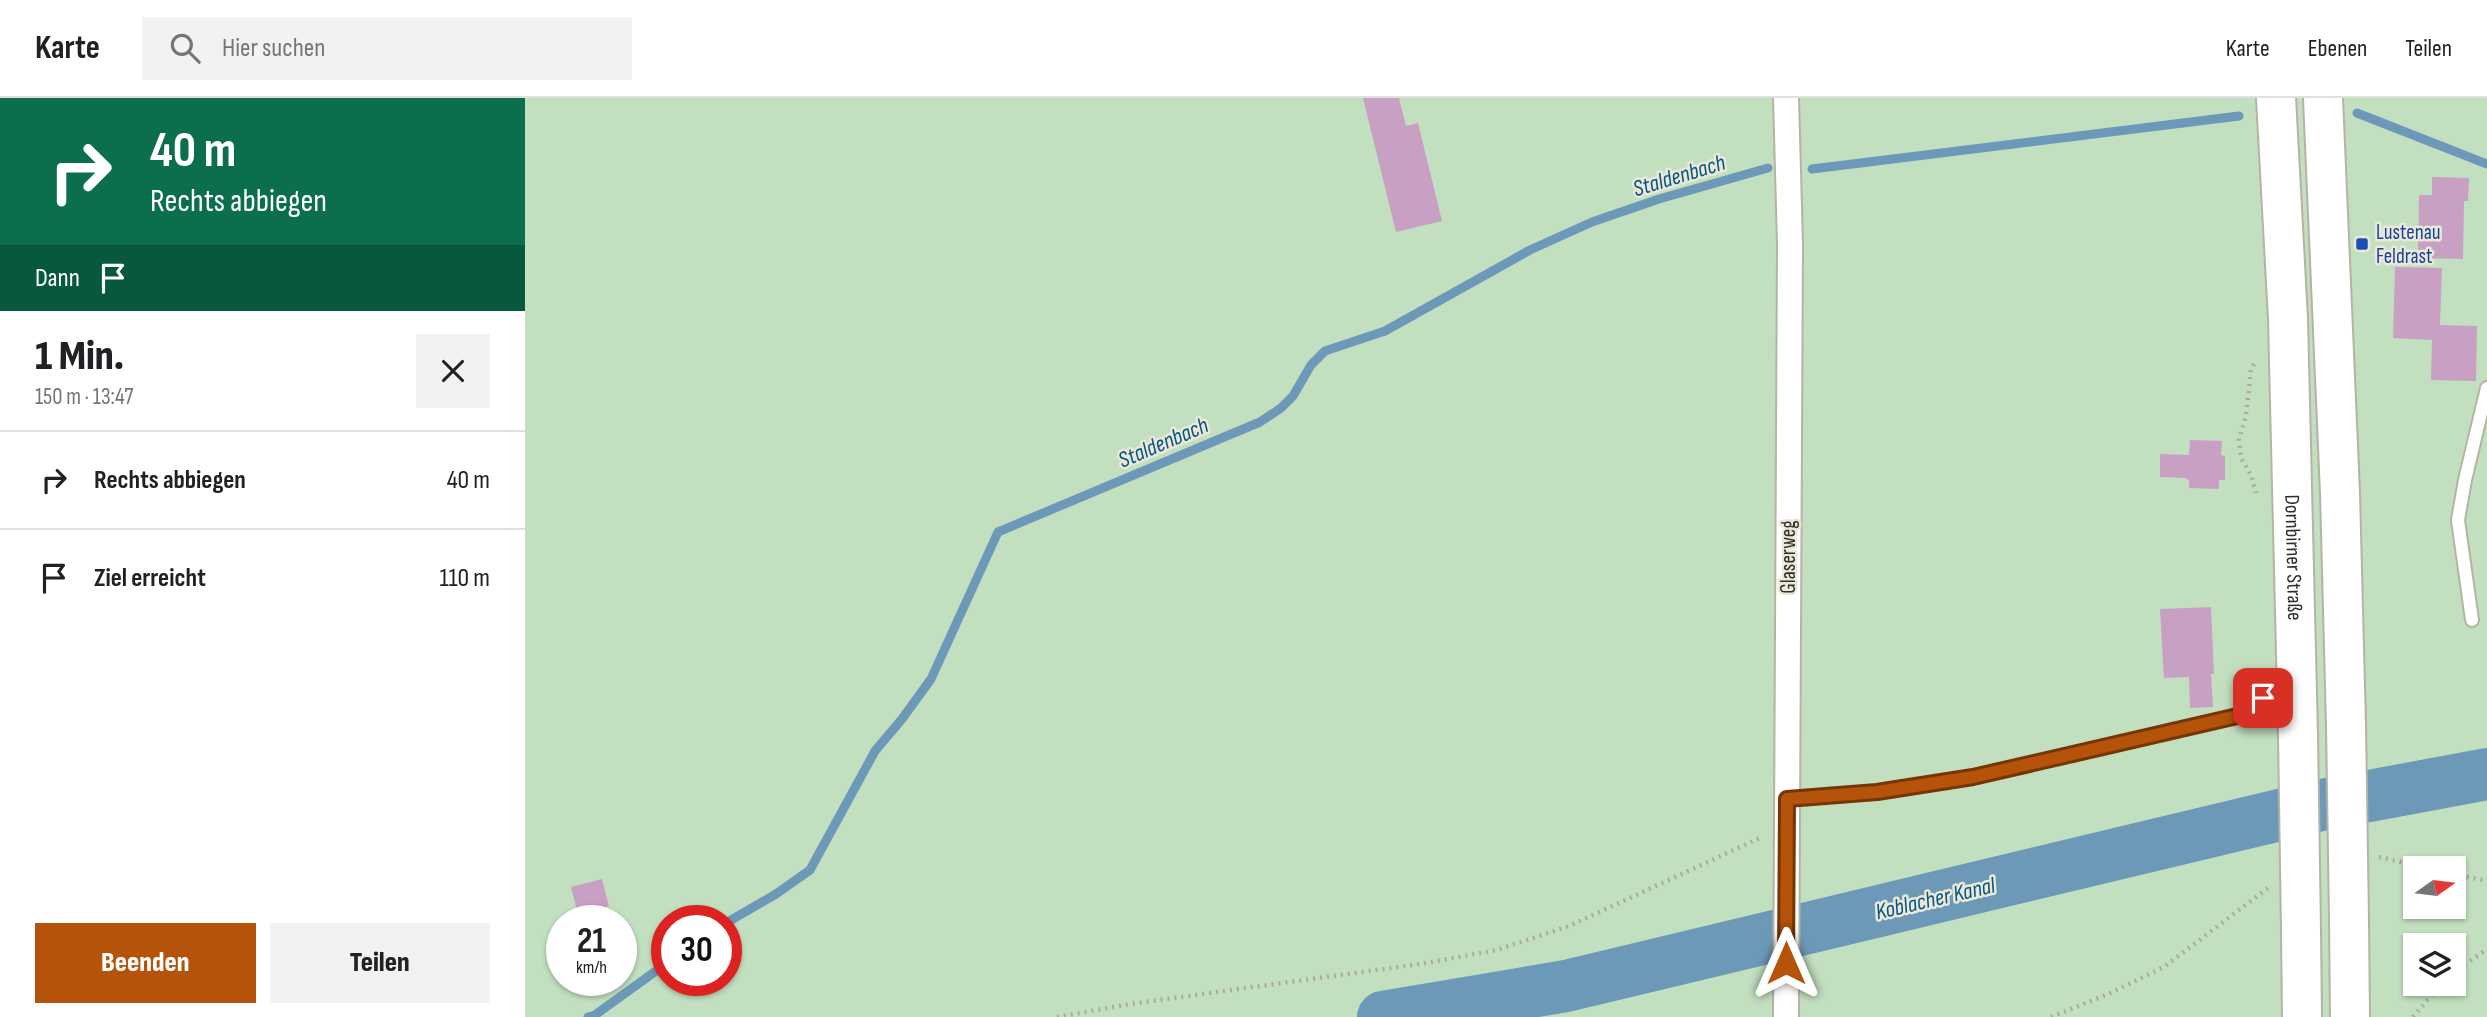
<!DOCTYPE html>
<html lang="de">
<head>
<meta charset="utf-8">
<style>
	body { margin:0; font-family:"Sofia Sans Condensed",sans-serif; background:#f2f2f2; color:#202124; height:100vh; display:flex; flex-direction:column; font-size:26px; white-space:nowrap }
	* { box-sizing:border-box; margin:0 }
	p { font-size:23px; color:#757577 }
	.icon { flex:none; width:38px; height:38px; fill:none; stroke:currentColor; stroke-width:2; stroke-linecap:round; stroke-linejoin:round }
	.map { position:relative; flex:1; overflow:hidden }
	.sheet { display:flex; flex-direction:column; background:#fff; width:525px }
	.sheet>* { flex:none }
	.guide { background:#0b6e4f; color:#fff; overflow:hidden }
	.needle { width:46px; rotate:76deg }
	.fabs { position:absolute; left:1878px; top:758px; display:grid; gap:14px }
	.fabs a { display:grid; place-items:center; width:63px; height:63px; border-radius:0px; background:#fff; box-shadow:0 2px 5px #0004; font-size:35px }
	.speed { position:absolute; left:21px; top:807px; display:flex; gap:14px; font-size:35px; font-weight:700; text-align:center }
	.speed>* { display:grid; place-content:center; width:91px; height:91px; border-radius:50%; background:#fff; box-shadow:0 2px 5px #0004; line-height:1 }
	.speed small { font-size:18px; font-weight:400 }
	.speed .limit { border:10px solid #d22; background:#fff; color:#111 }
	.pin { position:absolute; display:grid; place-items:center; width:60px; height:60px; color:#fff; margin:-30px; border-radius:14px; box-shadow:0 4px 10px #0006 }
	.me { position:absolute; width:77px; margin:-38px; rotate:0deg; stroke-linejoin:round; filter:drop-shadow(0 0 5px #0008) }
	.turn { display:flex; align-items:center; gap:24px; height:147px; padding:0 35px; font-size:32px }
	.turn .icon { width:91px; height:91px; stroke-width:2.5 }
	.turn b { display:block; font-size:49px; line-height:60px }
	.then { display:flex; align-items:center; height:66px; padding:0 35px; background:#0003; gap:14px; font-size:26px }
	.round { display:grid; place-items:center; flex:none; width:74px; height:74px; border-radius:0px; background:#f2f2f2 }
	.overview { display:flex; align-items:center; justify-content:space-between; height:119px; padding:0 35px }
	h1 { font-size:42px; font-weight:800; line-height:52px }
	.button { display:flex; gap:14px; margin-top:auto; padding:14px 35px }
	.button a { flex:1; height:80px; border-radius:0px; background:#b45309; color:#fff; font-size:28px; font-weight:800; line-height:80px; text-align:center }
	.button a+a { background:#f2f2f2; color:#202124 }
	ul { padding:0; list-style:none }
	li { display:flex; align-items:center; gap:21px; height:98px; padding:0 35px; border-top:2px solid #e0e0e0 }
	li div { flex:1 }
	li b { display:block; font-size:26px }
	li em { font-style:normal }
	header { display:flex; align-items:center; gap:42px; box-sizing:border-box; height:98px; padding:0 35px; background:#fff; border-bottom:2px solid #e0e0e0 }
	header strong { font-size:33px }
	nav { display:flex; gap:38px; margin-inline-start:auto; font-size:24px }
	.search { width:490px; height:63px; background:#f2f2f2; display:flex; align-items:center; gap:18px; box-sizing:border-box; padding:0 24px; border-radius:0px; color:#757577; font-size:26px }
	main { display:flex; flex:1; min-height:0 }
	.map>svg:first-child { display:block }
	.green { fill:#c2dfc0; fill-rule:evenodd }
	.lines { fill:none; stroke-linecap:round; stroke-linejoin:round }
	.stream { stroke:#6c99b8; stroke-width:9 }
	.river { stroke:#6c99b8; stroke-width:52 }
	.building { fill:#c8a0c4 }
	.service-casing { stroke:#b6b3a5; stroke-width:16 }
	.minor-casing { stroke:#b6b3a5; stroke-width:28 }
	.primary-casing { stroke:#b6b3a5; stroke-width:42 }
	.path { stroke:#acaa9e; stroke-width:4.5; stroke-dasharray:2 5; stroke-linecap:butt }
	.service { stroke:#fff; stroke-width:12 }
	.minor { stroke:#fff; stroke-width:24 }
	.primary { stroke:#fff; stroke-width:38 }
	.primary-bridge-casing { stroke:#b6b3a5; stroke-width:42; stroke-linecap:butt }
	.primary-bridge { stroke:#fff; stroke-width:38 }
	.route-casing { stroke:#753606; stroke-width:18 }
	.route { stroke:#b45309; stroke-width:12 }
	.transit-dot { fill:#1a4fb4; stroke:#ebe8d9; stroke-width:2.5 }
	.labels { text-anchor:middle; stroke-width:5; stroke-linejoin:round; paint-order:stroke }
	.transit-label { font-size:21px; fill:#164399; stroke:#ebe8d9; text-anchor:start }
	.street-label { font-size:21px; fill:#2f2e28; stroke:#ebe8d9 }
	.water-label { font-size:23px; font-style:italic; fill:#025680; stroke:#ebe8d9 }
</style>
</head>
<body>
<header>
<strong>Karte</strong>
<div class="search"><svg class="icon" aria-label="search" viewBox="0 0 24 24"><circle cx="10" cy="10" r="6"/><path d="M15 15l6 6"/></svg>Hier suchen</div>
<nav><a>Karte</a><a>Ebenen</a><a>Teilen</a></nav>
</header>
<main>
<section class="sheet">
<div class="guide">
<div class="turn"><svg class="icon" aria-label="right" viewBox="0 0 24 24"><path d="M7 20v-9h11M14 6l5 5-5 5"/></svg><div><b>40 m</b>Rechts abbiegen</div></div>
<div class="then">Dann<svg class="icon" aria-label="arrive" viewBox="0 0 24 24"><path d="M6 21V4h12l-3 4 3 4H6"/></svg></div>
</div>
<div class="overview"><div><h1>1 Min.</h1><p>150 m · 13:47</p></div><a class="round"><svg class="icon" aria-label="close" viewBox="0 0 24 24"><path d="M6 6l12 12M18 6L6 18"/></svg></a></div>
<ul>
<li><svg class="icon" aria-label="right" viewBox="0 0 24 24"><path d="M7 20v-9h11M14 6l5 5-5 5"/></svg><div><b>Rechts abbiegen</b></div><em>40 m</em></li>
<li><svg class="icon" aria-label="arrive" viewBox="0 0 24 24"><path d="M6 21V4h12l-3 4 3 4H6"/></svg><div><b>Ziel erreicht</b></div><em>110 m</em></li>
</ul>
<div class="button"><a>Beenden</a><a>Teilen</a></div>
</section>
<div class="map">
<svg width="1962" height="919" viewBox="0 0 1962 919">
	<rect width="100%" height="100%" fill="#ebe8d9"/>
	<path class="green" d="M0,0H1962V659L1750,699L1753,731L1962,694V919H0ZM1890,770H1928V808H1890ZM37,822H96V882H37ZM142,822H201V882H142ZM1890,847H1928V886H1890Z"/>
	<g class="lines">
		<path class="stream" d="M1832,15L1962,66
			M1287,71L1714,18
			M201,825L251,796L285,772L350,653L377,621L406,581L473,434L735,324L756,310L768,298L786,267L800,253L860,233L1005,152L1067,124L1134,101L1243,70
			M63,919L70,917L142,865"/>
		<path class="river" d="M858,919L1041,888L1796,707L1962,676"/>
	</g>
	<path class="building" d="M838,0H874L881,28L893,25L917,123L871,134Z
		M1907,79L1944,80L1943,103H1939L1938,161L1893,160L1894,97H1907Z
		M1870,169L1917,170L1915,227L1952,228L1951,283L1906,282L1907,242L1868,240Z
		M1665,342L1697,343L1696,357L1700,358V382H1694V391L1664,390V382L1660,380L1635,379V356L1664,357Z
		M1686,509L1689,576H1686L1688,609L1665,610L1664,579L1639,580L1635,511Z
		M77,781L84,808L53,816L46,789Z"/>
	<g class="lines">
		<g class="service-casing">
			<path id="service" d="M1947,522L1933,422L1940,382L1962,290
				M1262,701L1352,694L1448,679L1721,616L1735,608L1738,600"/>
		</g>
		<g class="minor-casing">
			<path id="minor" d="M1261,0L1265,146L1261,919"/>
		</g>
		<g class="primary-casing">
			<g id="primary">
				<path id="s1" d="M1751,0L1763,221L1773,638"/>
				<path d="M1798,0L1815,395L1821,627"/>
				<path d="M1824,822L1825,919"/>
				<path d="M1776,832L1777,919"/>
			</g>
		</g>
		<path class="path" d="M1729,266L1726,271L1721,318L1714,341L1716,360L1726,377L1731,395
			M1854,759L1902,770
			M1928,776L1962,783
			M1928,875L1962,851
			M532,919L605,906L895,866L972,852L1044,828L1237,739
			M1526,919L1581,897L1639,869L1743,790
			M1888,919L1916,886"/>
		<use href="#service" class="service"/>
		<use href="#minor" class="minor"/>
		<use href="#primary" class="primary"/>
		<g class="primary-bridge-casing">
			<path id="primary-bridge" d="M1821,627L1824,822
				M1773,638L1776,832"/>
		</g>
		<use href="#primary-bridge" class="primary-bridge"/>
	</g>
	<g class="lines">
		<g class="route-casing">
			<path id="route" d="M1261,865L1262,701L1352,694L1448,679L1721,616L1735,608L1738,600"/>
		</g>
		<use href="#route" class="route"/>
	</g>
	<rect class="transit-dot" x="1830" y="139" width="14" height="14" rx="3.5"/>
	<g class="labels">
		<g class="transit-label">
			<text x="1851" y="141">Lustenau<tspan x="1851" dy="24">Feldrast</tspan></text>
		</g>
		<g class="street-label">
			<text transform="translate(1263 459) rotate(-90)" y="7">Glaserweg</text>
			<text dy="7" stroke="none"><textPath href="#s1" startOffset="460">Dornbirner Straße</textPath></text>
		</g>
		<g class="water-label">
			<text transform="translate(1154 77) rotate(-17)" y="8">Staldenbach</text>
			<text transform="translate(638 344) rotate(-23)" y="8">Staldenbach</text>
			<text transform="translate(1410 800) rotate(-13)" y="8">Koblacher Kanal</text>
		</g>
	</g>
</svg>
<div class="fabs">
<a><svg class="needle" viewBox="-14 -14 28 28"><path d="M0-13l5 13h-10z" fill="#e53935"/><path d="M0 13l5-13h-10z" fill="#757577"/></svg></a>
<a><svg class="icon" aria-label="layers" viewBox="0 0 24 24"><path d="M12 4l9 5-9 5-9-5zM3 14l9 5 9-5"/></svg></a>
</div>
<div class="speed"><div>21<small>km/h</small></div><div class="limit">30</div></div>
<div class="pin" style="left:1738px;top:600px;background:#d93025"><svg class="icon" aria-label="arrive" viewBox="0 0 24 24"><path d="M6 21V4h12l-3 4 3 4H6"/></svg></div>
<svg class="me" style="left:1261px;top:865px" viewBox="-20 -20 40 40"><path d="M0-17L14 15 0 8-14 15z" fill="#b45309" stroke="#fff" stroke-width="4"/></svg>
</div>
</main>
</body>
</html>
